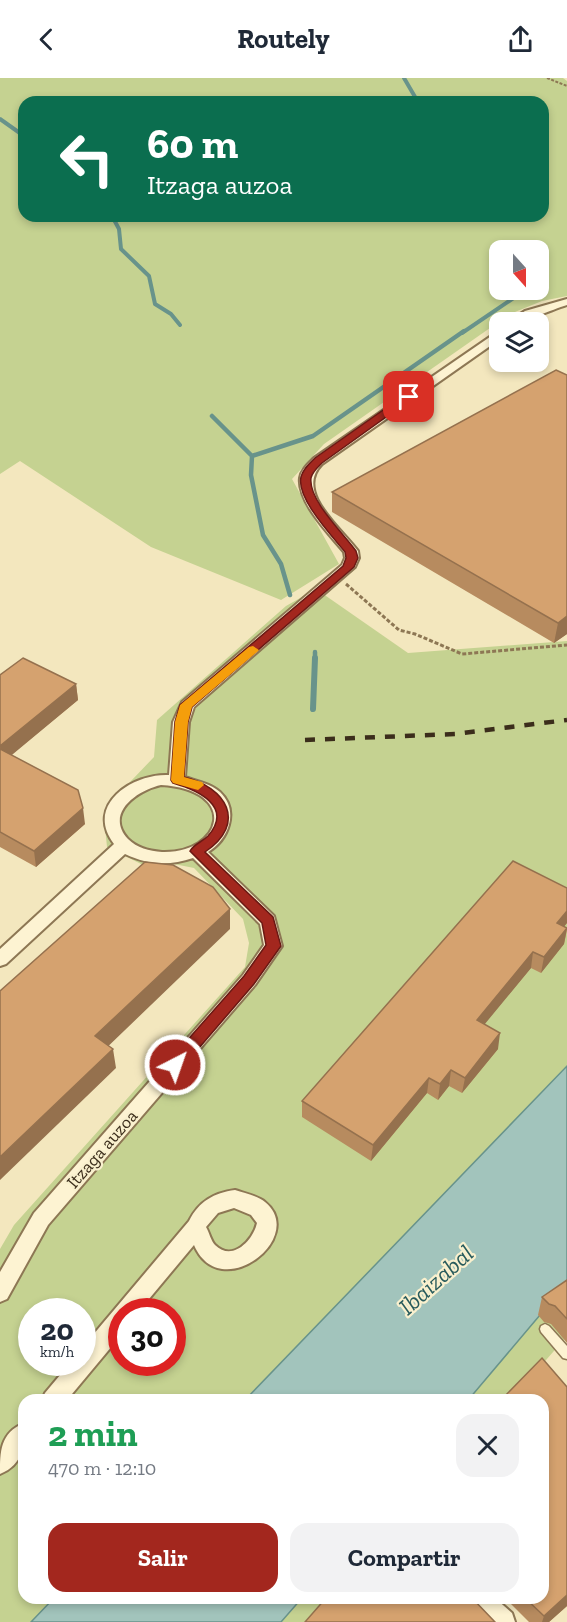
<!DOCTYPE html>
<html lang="es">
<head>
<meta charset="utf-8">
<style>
	body { margin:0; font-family:"Zilla Slab",serif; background:#f2f2f3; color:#1f2937; height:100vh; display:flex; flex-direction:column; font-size:22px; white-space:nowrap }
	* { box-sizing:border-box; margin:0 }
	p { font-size:20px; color:#747a83 }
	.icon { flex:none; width:33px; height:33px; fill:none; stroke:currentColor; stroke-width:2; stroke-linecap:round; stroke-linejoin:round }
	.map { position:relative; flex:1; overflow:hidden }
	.details { position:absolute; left:18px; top:1316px; width:531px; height:210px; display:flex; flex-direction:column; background:#fff; border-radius:18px; box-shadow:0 3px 9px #0003 }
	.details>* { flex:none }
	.hud { position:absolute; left:18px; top:18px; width:531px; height:126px; border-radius:18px; box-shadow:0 3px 9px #0003; background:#0b6e4f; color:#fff; overflow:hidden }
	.needle { width:39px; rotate:159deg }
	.buttons { position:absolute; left:489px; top:162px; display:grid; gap:12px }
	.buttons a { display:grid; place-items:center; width:60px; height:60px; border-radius:12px; background:#fff; box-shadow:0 3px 9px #0003; font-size:30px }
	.speed { position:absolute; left:18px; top:1220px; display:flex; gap:12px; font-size:30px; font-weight:700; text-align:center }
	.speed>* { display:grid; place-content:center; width:78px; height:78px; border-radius:50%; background:#fff; box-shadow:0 3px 9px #0003; line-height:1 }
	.speed small { font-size:15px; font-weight:400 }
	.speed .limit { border:9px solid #d22; background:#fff; color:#111 }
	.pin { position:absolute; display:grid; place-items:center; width:51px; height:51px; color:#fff; margin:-26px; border-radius:12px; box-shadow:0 3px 9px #0006 }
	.me { position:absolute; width:66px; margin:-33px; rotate:41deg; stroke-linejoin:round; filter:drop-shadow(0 0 4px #0008) }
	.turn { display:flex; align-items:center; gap:21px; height:126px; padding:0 30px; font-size:27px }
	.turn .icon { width:78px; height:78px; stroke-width:2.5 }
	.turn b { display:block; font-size:42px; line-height:51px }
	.round { display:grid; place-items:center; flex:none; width:63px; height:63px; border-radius:18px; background:#f2f2f3 }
	.overview { display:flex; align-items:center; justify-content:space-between; height:102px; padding:0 30px }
	h1 { font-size:36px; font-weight:700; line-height:45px; color:#1e9e55 }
	.action { display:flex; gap:12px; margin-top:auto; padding:12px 30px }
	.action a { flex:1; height:69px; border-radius:18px; background:#a3271e; color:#fff; font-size:24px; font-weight:700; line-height:69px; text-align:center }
	.action a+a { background:#f2f2f3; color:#1f2937 }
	header { display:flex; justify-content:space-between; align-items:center; height:78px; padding:0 30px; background:#fff; font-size:27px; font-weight:700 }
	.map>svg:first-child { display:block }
	.green { fill:#c5d291; fill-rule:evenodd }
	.water { fill:#a2c4bc; stroke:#68938b; stroke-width:1.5 }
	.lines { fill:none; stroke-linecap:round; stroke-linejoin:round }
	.stream-far2 { stroke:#68938b; stroke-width:4 }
	.stream-far1 { stroke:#68938b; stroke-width:4.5 }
	.stream { stroke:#68938b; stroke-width:6 }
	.lane-casing { stroke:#8d7754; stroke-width:3 }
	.street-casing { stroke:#8d7754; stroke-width:4 }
	.path-far1 { stroke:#8d7754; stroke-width:2; stroke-dasharray:3 1.5; stroke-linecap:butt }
	.path { stroke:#8d7754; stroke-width:3; stroke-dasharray:4 2; stroke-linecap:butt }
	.lane { fill:#fdf3d2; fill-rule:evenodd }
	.street { fill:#fdf3d2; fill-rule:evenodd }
	.rail { stroke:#3b2d1b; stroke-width:4.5; stroke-dasharray:10 10; stroke-linecap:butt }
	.wall { fill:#b78b5f }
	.shaded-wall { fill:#95714e }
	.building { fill:#d5a26f; stroke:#95714e; stroke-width:1.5 }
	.route { fill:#a3271e; stroke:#6a1914; stroke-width:1.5 }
	.slow { fill:#f59e0b }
	.labels { text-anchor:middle; stroke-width:4.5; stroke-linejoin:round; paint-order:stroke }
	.street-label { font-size:18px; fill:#3b2d1b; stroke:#f9f0ce }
	.near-water-label { font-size:24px; font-style:italic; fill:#285b5c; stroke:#f9f0ce }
</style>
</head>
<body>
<header><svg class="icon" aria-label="back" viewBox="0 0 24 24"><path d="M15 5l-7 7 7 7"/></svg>Routely<svg class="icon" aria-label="share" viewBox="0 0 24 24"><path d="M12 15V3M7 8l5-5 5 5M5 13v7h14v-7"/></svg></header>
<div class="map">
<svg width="567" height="1544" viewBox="0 0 567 1544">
	<rect width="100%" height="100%" fill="#f3e7be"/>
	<path class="green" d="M0,0H563L567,3V218L542,223L510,236L324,366L292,401L339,486L281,522L151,469L20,383L0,396ZM24,24H543V138H24ZM538,172V212H500V172Z
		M316,511L408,575L567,563V1258L512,1321L24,1322V1520H339L318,1544H0V1171L14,1147L245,889L249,865L243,841L194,790L169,785L145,788L107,769L104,738L108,727L154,679L157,642L286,528ZM32,1233H82V1284H32ZM122,1233H172V1284H122Z"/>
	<path class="water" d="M567,988V1205L469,1321L245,1322Z
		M54,1520H302L281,1544H31Z"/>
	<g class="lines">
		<path class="stream-far2" d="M404,0L418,24
			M0,41L24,58
			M112,138L119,151L121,171L149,198L155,226L171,236L180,247
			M462,255L515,219V212"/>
		<path class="stream-far1" d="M212,338L252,378L251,397L263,457L281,486L290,517
			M252,378L313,358L464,253
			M315,581V574"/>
		<path class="stream" d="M313,631L315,580"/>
		<g class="lane-casing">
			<path id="lane" d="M545,1246L549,1248L567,1268V1281L563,1280L541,1254L540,1251L541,1248Z"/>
		</g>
		<g class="street-casing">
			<path id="street" d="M567,221V227C551,232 523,245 508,244L525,233Z
				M500,252V261L322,386C294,414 341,450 358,473L359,480L355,489L194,629L189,644L185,699C197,703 211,706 220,714C240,733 228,762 208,774L274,838L282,868L255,907L48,1147L7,1221L0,1224V1194L34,1135L243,897L264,867L260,846L193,780C169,788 148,787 125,776L6,886L0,888V871L114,766C84,727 133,695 169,697L173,644L182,624L342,487L345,480L344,474C330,457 297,424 300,400C301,392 308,386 314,380ZM161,707C241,712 222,776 162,774C149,773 137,770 128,761C104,735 138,712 161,707Z
				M235,1112C244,1115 258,1118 265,1124C308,1159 220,1228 194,1167L139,1233H122V1256L67,1322H42L45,1315L71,1284H82V1270L189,1143C199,1123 214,1115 235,1112ZM234,1130L251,1137L257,1145C253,1163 232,1184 215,1167C211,1163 209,1154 206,1149L218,1135Z
				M24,1345C24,1368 24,1386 0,1396C0,1374 0,1355 24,1345Z
				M466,1520H495L512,1535L515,1544H486L470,1528Z"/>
		</g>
		<path class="path-far1" d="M547,0L567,8"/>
		<path class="path" d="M346,506L399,552L415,556L462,576L567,567"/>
		<use href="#lane" class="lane"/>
		<use href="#street" class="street"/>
		<path class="rail" d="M305,662L455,656L567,642"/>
	</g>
	<path class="wall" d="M567,297V556L554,565L332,434V414Z
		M0,597L76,606L78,622L11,677L85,746L36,789L0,769Z
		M567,810V845L564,848L567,850V852L564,866L541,895L531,890L484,946L498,971L462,1015L449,1008L438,1022L427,1015L371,1083L302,1039V1023Z
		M567,1202V1265L551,1246L544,1244L538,1237L542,1219Z
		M567,1309V1528L549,1544H529L505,1520H543Z"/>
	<path class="shaded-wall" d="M567,538V556L554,565L558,545Z
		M76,606L78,622L1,686L0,668Z
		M83,730L85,746L36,789L34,773Z
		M230,831V851L98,978L95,958Z
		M567,833V845L554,861L557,845Z
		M567,850L564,866L541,895L544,879Z
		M533,874L531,890L475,958L477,942Z
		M500,955L498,971L462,1015L465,1000Z
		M113,971L116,990L0,1102V1079Z
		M451,992L449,1008L438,1022L440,1006Z
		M429,1000L427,1015L371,1083L373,1067Z
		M567,1517V1528L549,1544H542L544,1538Z"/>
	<path class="building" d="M556,292L567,297V538L558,545L332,414Z
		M23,580L76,606L0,668V597Z
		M0,671L78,712L83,730L34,773L0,754Z
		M513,783L567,810V833L557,845L567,850L544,879L533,874L477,942L500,955L465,1000L451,992L440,1006L429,1000L373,1067L302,1023Z
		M145,784L173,787L213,809L230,831L95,958L113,971L0,1079V913Z
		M567,1202V1241L555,1228L549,1226L542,1219Z
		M542,1280L567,1309V1517L544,1538L525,1520H543V1322H501Z
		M326,1520H472L495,1544H305Z"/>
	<path class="route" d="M406,316L414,319L322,385C318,389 312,394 311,400C308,422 344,456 356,473L358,480L354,489L192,629L188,644L184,699C226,709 248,745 205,774L273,839L281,868L254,906L180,992L175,994L169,992L167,987L169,983L244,898L266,867L262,845L190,773C194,766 202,764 208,758C234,728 197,712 173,705L171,702L175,644L180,627L343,488L346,480L345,474C332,458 296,420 301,399C303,391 309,386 315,380Z"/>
	<path class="slow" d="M253,568L259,572L257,574L192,629L188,644L184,699L202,704L204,707L198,712L173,705L171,702L175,644L180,627L249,569Z"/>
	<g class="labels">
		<g class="street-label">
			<text transform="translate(102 1071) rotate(-49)" y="6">Itzaga auzoa</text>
		</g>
		<g class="near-water-label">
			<text transform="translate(436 1202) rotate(-42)" y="8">Ibaizabal</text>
		</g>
	</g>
</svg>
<div class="buttons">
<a><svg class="needle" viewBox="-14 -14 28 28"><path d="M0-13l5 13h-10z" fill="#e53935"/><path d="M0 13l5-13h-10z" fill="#747a83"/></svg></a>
<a><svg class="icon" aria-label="layers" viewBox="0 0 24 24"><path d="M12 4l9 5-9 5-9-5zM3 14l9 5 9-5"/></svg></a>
</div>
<div class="speed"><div>20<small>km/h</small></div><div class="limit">30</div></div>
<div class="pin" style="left:409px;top:319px;background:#d93025"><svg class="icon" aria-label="arrive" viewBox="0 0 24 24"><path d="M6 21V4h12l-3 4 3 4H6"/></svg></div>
<svg class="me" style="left:175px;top:987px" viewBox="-20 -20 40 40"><circle r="17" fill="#a3271e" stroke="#fff" stroke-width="3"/><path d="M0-11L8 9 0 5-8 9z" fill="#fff"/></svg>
<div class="hud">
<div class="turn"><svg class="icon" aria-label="left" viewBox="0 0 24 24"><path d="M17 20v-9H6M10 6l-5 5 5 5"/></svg><div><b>60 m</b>Itzaga auzoa</div></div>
</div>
<section class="details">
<div class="overview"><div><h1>2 min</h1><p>470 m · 12:10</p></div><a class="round"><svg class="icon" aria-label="close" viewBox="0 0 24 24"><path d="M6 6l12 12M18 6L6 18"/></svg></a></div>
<div class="action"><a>Salir</a><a>Compartir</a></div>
</section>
</div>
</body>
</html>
